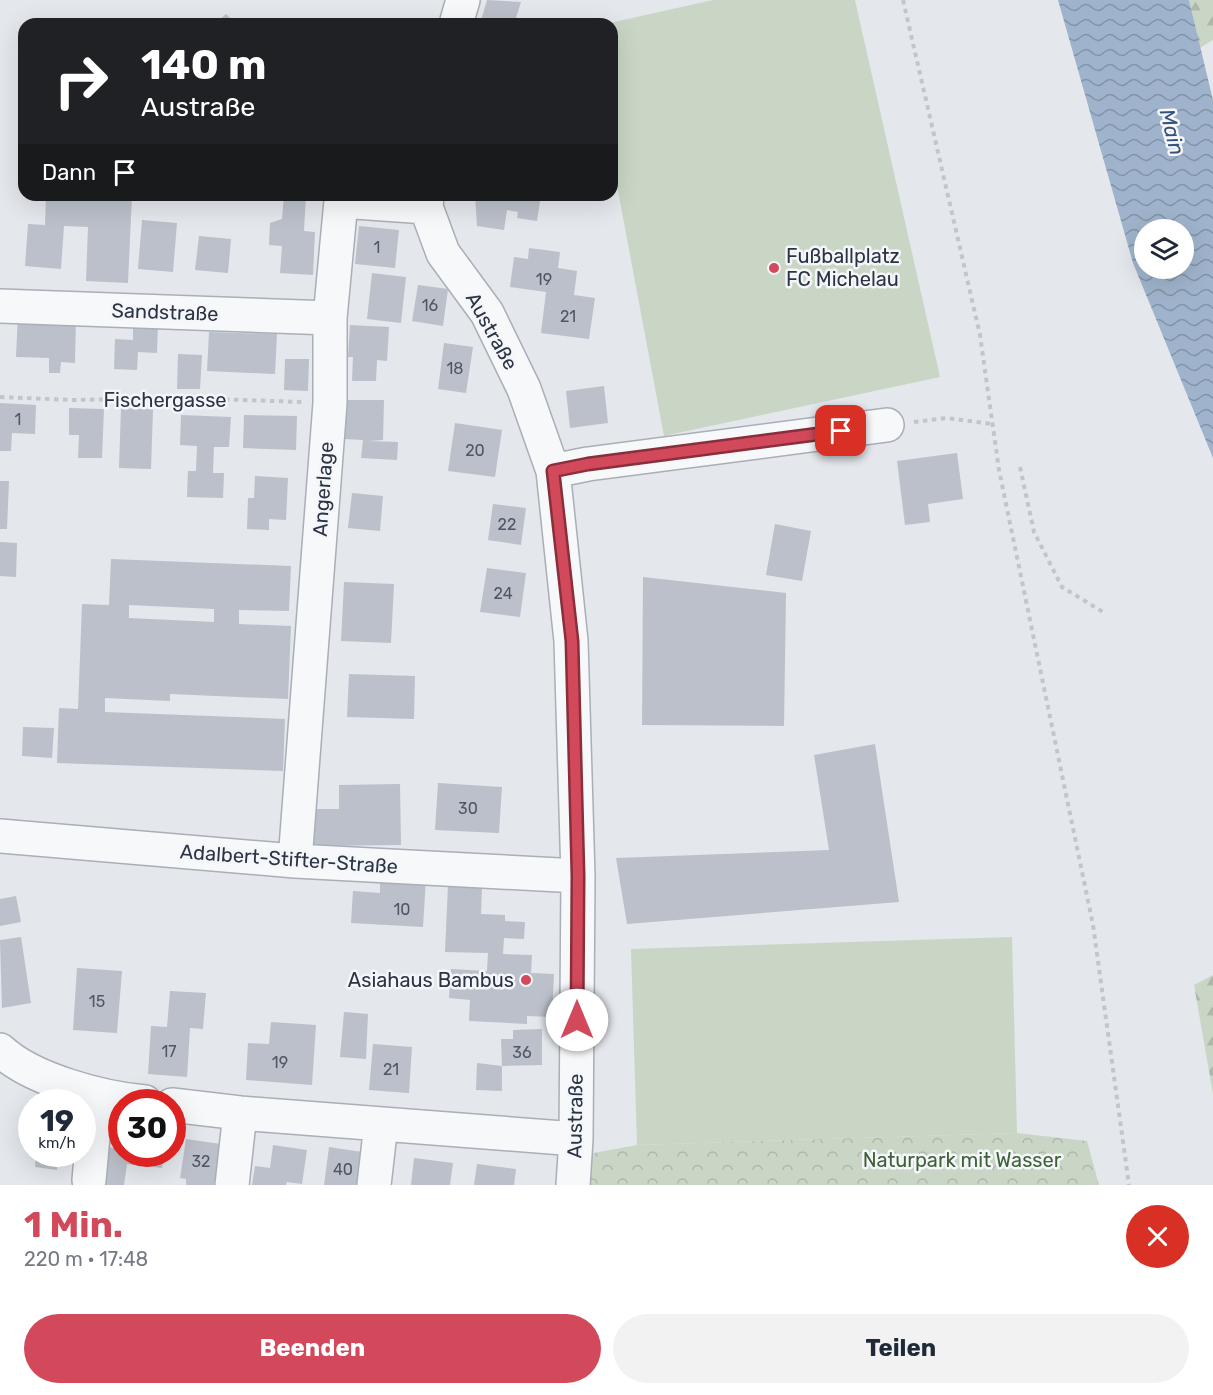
<!DOCTYPE html>
<html lang="de">
<head>
<meta charset="utf-8">
<style>
	body { margin:0; font-family:Rubik,sans-serif; background:#f2f2f3; color:#1f2937; height:100vh; display:flex; flex-direction:column; font-size:22px; white-space:nowrap }
	* { box-sizing:border-box; margin:0 }
	p { font-size:20px; color:#747a83 }
	.icon { flex:none; width:33px; height:33px; fill:none; stroke:currentColor; stroke-width:2; stroke-linecap:round; stroke-linejoin:round }
	.map { position:relative; height:1185px; overflow:hidden }
	.drawer { display:flex; flex-direction:column; background:#fff; flex:1 }
	.drawer>* { flex:none }
	.top-card { position:absolute; left:18px; top:18px; width:600px; height:183px; border-radius:18px; box-shadow:0 6px 24px #0002; background:#202124; color:#fff; overflow:hidden }
	.tools { position:absolute; left:1134px; top:219px; display:grid; gap:12px }
	.tools a { display:grid; place-items:center; width:60px; height:60px; border-radius:50%; background:#fff; box-shadow:0 6px 24px #0002; font-size:30px }
	.speed { position:absolute; left:18px; top:1089px; display:flex; gap:12px; font-size:30px; font-weight:700; text-align:center }
	.speed>* { display:grid; place-content:center; width:78px; height:78px; border-radius:50%; background:#fff; box-shadow:0 6px 24px #0002; line-height:1 }
	.speed small { font-size:15px; font-weight:400 }
	.speed .limit { border:9px solid #d22; background:#fff; color:#111 }
	.pin { position:absolute; display:grid; place-items:center; width:51px; height:51px; color:#fff; margin:-26px; border-radius:12px; box-shadow:0 3px 9px #0006 }
	.me { position:absolute; width:66px; margin:-33px; rotate:0deg; stroke-linejoin:round; filter:drop-shadow(0 0 4px #0008) }
	.turn { display:flex; align-items:center; gap:21px; height:126px; padding:0 24px; font-size:27px }
	.turn .icon { width:78px; height:78px; stroke-width:2.5 }
	.turn b { display:block; font-size:42px; line-height:51px }
	.then { display:flex; align-items:center; height:57px; padding:0 24px; background:#0003; gap:12px; font-size:22px }
	.round { display:grid; place-items:center; flex:none; width:63px; height:63px; border-radius:32px; background:#f2f2f3 }
	.head { display:flex; align-items:center; justify-content:space-between; height:102px; padding:0 24px }
	h1 { font-size:36px; font-weight:700; line-height:45px; color:#d1495b }
	.cta { display:flex; gap:12px; margin-top:auto; padding:12px 24px }
	.cta a { flex:1; height:69px; border-radius:36px; background:#d1495b; color:#fff; font-size:24px; font-weight:700; line-height:69px; text-align:center }
	.cta a+a { background:#f2f2f3; color:#1f2937 }
	.map>svg:first-child { display:block }
	.grass { fill:#c9d6c5 }
	.forest { fill:url(#forest-firs) }
	.park { fill:url(#park-crowns) }
	.water { fill:url(#water-waves); fill-rule:evenodd }
	.building { fill:#bbc0ca; fill-rule:evenodd }
	.lines { fill:none; stroke-linecap:round; stroke-linejoin:round }
	.minor-casing { stroke:#a9aeb7; stroke-width:36 }
	.path { stroke:#c2c5cb; stroke-width:4; stroke-dasharray:4.5 4.5; stroke-linecap:butt }
	.minor { stroke:#f7f8fa; stroke-width:33 }
	.route-casing { stroke:#882f3b; stroke-width:15 }
	.route { stroke:#d1495b; stroke-width:10 }
	.poi-dot { fill:#d1495b; stroke:#f4f6f9; stroke-width:2 }
	.labels { text-anchor:middle; stroke-width:5; stroke-linejoin:round; paint-order:stroke }
	.number-label { font-size:16px; fill:#4f5766 }
	.poi-label { font-size:20px; fill:#2b3445; stroke:#f4f6f9; text-anchor:start }
	.street-label { font-size:20px; fill:#2b3445; stroke:#f4f6f9 }
	.park-label { font-size:20px; fill:#3f6138; stroke:#f4f6f9 }
	.water-label { font-size:21px; font-style:italic; fill:#34527a; stroke:#f4f6f9 }
</style>
</head>
<body>
<div class="map">
<svg width="1213" height="1185" viewBox="0 0 1213 1185">
	<defs>
		<pattern id="forest-firs" width="22" height="20" patternUnits="userSpaceOnUse" patternTransform="scale(1.5)"><rect width="22" height="20" fill="#c9d6c5"/><path d="M5 1l3.5 6h-7zM16 11l3.5 6h-7z" fill="#adb8ab"/></pattern>
		<pattern id="park-crowns" width="20" height="18" patternUnits="userSpaceOnUse" patternTransform="scale(1.5)"><rect width="20" height="18" fill="#c9d6c5"/><path d="M2 6a3 3 0 1 1 6 0M12 15a3 3 0 1 1 6 0" fill="none" stroke="#adb8ab"/></pattern>
		<pattern id="water-waves" width="16" height="10" patternUnits="userSpaceOnUse" patternTransform="scale(1.5)"><rect width="16" height="10" fill="#9fb4cc"/><path d="M0 5q4-4 8 0t8 0" fill="none" stroke="#8293a7"/></pattern>
	</defs>
	<rect width="100%" height="100%" fill="#e4e7ec"/>
	<path class="grass" d="M713,0H855L940,377L664,436L612,159V24H605Z
		M1012,937L1017,1133L637,1145L631,949Z"/>
	<path class="forest" d="M1189,0H1213V40L1200,48Z
		M1213,975V1094L1194,985Z"/>
	<path class="park" d="M1017,1133L1087,1141L1099,1185H582L583,1155L637,1145Z"/>
	<path class="water" d="M1058,0H1189L1213,100V458L1133,263ZM1144,230H1184V268H1144Z"/>
	<path class="building" d="M487,0L521,2L514,24H480Z
		M226,14L236,24H215Z
		M46,195H132L128,283L86,281L88,227L64,226L61,269L25,266L28,224L45,225Z
		M284,195H306L304,231L315,232L313,275L280,273L282,246L269,245L270,223L282,219Z
		M475,195H541L537,221L517,218L518,212L507,210L504,230L477,226Z
		M142,220L177,223L173,272L138,269Z
		M359,226L399,230L395,268L355,264Z
		M199,236L231,239L228,273L195,270Z
		M529,248L560,252L558,268L577,271L574,295L595,298L589,339L541,333L546,292L510,287L514,257L528,259Z
		M372,273L406,277L401,323L367,319Z
		M418,285L448,289L443,326L412,321Z
		M18,314L76,316L75,363L61,362L60,373H49V358L16,357Z
		M133,322L158,323L157,353L138,352L137,370L114,369L115,339L133,340Z
		M350,325L389,327L387,361L377,360L376,381H352L353,357H348Z
		M209,332L277,334L275,374L207,371Z
		M444,343L473,347L466,393L438,389Z
		M178,354L202,355L200,389H177Z
		M285,359H309L308,391L284,390Z
		M604,386L608,423L570,428L566,391Z
		M345,400H384L383,440L369,441L398,442L397,460L361,458L363,440L344,439Z
		M0,403L36,405L35,434L12,433L11,451H0Z
		M69,408L104,409L102,458H78L79,435H69Z
		M121,408L153,409L151,469L119,468Z
		M181,415L231,417L229,447H214L213,473H224L223,498L187,497L188,471H196L197,446L180,445Z
		M244,415L297,416L296,450L243,448Z
		M455,423L502,430L495,477L448,471Z
		M957,453L963,499L928,504L930,522L905,525L897,461Z
		M255,476L288,478L286,520L269,519V530L247,529L248,498H254Z
		M0,481H9L7,529H0Z
		M352,493L383,496L380,531L348,528Z
		M493,504L526,508L521,545L488,540Z
		M775,524L811,531L802,581L766,575Z
		M0,542L17,543L16,577L0,576Z
		M111,559L291,566L289,611L239,610V624L291,626L288,699L170,694V701L105,698V712L285,719L283,771L57,763L59,708L78,709L82,604L109,605ZM129,605L214,609V622L129,618Z
		M487,568L526,573L520,617L480,612Z
		M643,577L786,593L784,726L642,725Z
		M344,582L394,584L391,643L341,641Z
		M349,674L415,676L414,719L347,717Z
		M23,727L54,728L52,758L22,756Z
		M875,744L899,902L627,924L616,858L829,850L814,755Z
		M438,783L502,787L499,833L435,830Z
		M400,784L401,845L311,846L310,809H339V785Z
		M380,875L426,878L423,927L351,923L353,891L380,893Z
		M448,885L482,887L481,914L505,915V921L525,922L524,939L504,938L503,954L532,955L531,973L554,974L552,1017L527,1016V1024L469,1021L470,1000L449,998L451,969L487,971L488,953L445,952Z
		M16,896L21,922L0,926V899Z
		M21,937L31,1003L2,1008L0,940Z
		M77,968L122,971L117,1033L73,1030Z
		M170,991L206,993L203,1029L190,1028L187,1077L148,1074L151,1026L167,1027Z
		M344,1012L368,1014L366,1059L340,1057Z
		M271,1022L316,1025L312,1085L246,1080L248,1043L269,1044Z
		M542,1029V1065L502,1066L501,1039H513V1030Z
		M373,1044L412,1047L409,1093L369,1090Z
		M477,1063L502,1066V1091L476,1090Z
		M186,1139L221,1144L215,1185H186V1179L180,1178Z
		M273,1145L307,1150L302,1184L287,1182L286,1185H252L255,1166L270,1168Z
		M107,1147L122,1149V1154H163L162,1168L127,1164L124,1185H102Z
		M329,1147L362,1152L358,1185H324Z
		M36,1154H58L57,1170L35,1167Z
		M414,1158L453,1163L450,1185H411Z
		M477,1164L516,1169L514,1185H474Z"/>
	<g class="lines">
		<g class="minor-casing">
			<path id="minor" d="M456,24L463,0
				M427,195L426,207L443,253L487,313L524,389L553,471L571,641L578,876L576,1139L573,1185
				M0,306L330,318
				M553,471L588,464L887,425
				M0,836L295,861L578,876
				M295,861L330,403V318L341,201L426,207
				M0,1050C32,1080 102,1098 145,1102
				M172,1105L240,1113L576,1139
				M89,1180L97,1094
				M232,1185L240,1113
				M374,1185L381,1124"/>
		</g>
		<path class="path" d="M903,0L980,335L999,470L1093,925L1129,1185
			M0,397L72,400L183,398L302,402
			M914,422L947,418L992,424
			M1020,467L1034,532L1062,587L1103,612"/>
		<use href="#minor" class="minor"/>
	</g>
	<g class="lines">
		<g class="route-casing">
			<path id="route" d="M577,1020L578,876L572,641L553,471L588,464L841,431"/>
		</g>
		<use href="#route" class="route"/>
	</g>
	<g class="poi-dot">
		<circle cx="774" cy="268" r="6"/>
		<circle cx="526" cy="980" r="6"/>
	</g>
	<g class="labels">
		<g class="number-label">
			<text x="377" y="253">1</text>
			<text x="544" y="285">19</text>
			<text x="430" y="311">16</text>
			<text x="568" y="322">21</text>
			<text x="455" y="374">18</text>
			<text x="18" y="425">1</text>
			<text x="475" y="456">20</text>
			<text x="507" y="530">22</text>
			<text x="503" y="599">24</text>
			<text x="468" y="814">30</text>
			<text x="402" y="915">10</text>
			<text x="97" y="1007">15</text>
			<text x="169" y="1057">17</text>
			<text x="522" y="1058">36</text>
			<text x="280" y="1068">19</text>
			<text x="391" y="1075">21</text>
			<text x="201" y="1167">32</text>
			<text x="343" y="1175">40</text>
		</g>
		<g class="poi-label">
			<text x="786" y="263">Fußballplatz<tspan x="786" dy="23">FC Michelau</tspan></text>
			<text x="514" y="987" text-anchor="end">Asiahaus Bambus</text>
		</g>
		<g class="street-label">
			<text transform="translate(165 312) rotate(2)" y="7">Sandstraße</text>
			<text transform="translate(492 331) rotate(61)" y="7">Austraße</text>
			<text x="165" y="407">Fischergasse</text>
			<text transform="translate(323 489) rotate(-86)" y="7">Angerlage</text>
			<text transform="translate(289 859) rotate(4)" y="7">Adalbert-Stifter-Straße</text>
			<text transform="translate(575 1116) rotate(-89)" y="7">Austraße</text>
		</g>
		<g class="park-label">
			<text x="962" y="1167">Naturpark mit Wasser</text>
		</g>
		<g class="water-label">
			<text transform="translate(1172 132) rotate(76)" y="7">Main</text>
		</g>
	</g>
</svg>
<div class="tools">
<a><svg class="icon" aria-label="layers" viewBox="0 0 24 24"><path d="M12 4l9 5-9 5-9-5zM3 14l9 5 9-5"/></svg></a>
</div>
<div class="speed"><div>19<small>km/h</small></div><div class="limit">30</div></div>
<div class="pin" style="left:841px;top:431px;background:#d93025"><svg class="icon" aria-label="arrive" viewBox="0 0 24 24"><path d="M6 21V4h12l-3 4 3 4H6"/></svg></div>
<svg class="me" style="left:577px;top:1020px" viewBox="-20 -20 40 40"><circle r="19" fill="#fff"/><path d="M0-13L10 11 0 6-10 11z" fill="#d1495b"/></svg>
<div class="top-card">
<div class="turn"><svg class="icon" aria-label="right" viewBox="0 0 24 24"><path d="M7 20v-9h11M14 6l5 5-5 5"/></svg><div><b>140 m</b>Austraße</div></div>
<div class="then">Dann<svg class="icon" aria-label="arrive" viewBox="0 0 24 24"><path d="M6 21V4h12l-3 4 3 4H6"/></svg></div>
</div>
</div>
<section class="drawer">
<div class="head"><div><h1>1 Min.</h1><p>220 m · 17:48</p></div><a class="round" style="background:#d93025;color:#fff"><svg class="icon" aria-label="close" viewBox="0 0 24 24"><path d="M6 6l12 12M18 6L6 18"/></svg></a></div>
<div class="cta"><a>Beenden</a><a>Teilen</a></div>
</section>
</body>
</html>
